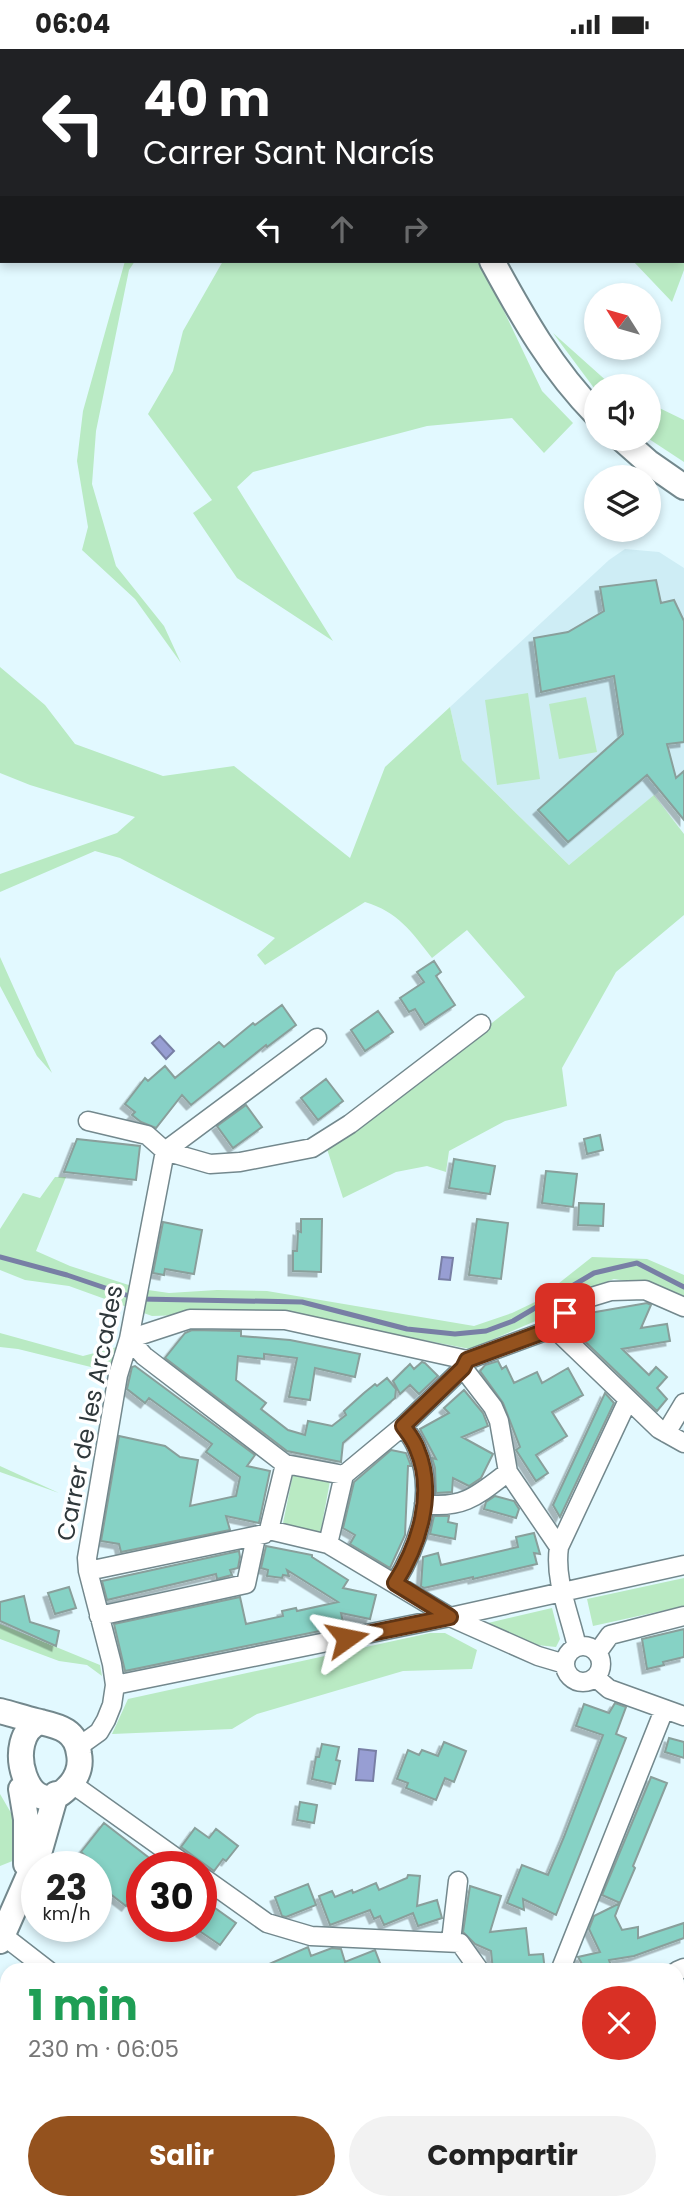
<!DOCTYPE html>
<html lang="es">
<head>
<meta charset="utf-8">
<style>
	body { margin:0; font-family:Poppins,sans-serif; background:#f2f2f2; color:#222; height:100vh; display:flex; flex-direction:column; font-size:26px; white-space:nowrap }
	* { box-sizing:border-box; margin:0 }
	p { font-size:23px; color:#767676 }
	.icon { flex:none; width:38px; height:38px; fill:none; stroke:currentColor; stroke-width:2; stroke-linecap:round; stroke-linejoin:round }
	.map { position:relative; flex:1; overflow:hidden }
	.side { position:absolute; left:0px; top:1914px; width:684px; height:247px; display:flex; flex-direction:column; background:#fff; border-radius:21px 21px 0 0; box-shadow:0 4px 10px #0003 }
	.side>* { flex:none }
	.top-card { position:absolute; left:0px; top:0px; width:684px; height:214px; box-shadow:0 4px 10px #0003; background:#202124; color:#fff; overflow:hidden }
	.needle { width:46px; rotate:307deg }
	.buttons { position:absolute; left:584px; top:234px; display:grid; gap:14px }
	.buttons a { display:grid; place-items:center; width:77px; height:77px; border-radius:50%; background:#fff; box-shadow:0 4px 10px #0003; font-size:35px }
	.speed { position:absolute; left:21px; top:1802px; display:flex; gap:14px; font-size:35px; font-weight:700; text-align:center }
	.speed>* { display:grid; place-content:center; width:91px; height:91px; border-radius:50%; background:#fff; box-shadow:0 4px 10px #0003; line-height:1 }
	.speed small { font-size:18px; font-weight:400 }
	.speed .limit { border:10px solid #d22; background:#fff; color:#111 }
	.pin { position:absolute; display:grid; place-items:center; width:60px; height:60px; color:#fff; margin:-30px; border-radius:14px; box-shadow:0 4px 10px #0006 }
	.me { position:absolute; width:77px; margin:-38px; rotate:78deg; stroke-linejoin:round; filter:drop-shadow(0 0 5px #0008) }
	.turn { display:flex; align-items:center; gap:24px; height:147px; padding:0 28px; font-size:32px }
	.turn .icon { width:91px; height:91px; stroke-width:2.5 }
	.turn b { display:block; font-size:49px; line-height:60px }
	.lanes { display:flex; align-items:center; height:66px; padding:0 28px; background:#0003; justify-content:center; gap:35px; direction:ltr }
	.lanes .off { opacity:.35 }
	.round { display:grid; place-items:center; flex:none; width:74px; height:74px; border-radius:37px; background:#f2f2f2 }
	.overview { display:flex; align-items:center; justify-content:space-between; height:119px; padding:0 28px }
	h1 { font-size:42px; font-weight:700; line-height:52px; color:#1e9e55 }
	.button { display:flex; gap:14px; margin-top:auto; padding:14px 28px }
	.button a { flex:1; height:80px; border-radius:42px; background:#94521e; color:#fff; font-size:28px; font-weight:700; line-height:80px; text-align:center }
	.button a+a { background:#f2f2f2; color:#222 }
	.status { display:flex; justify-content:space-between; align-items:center; height:49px; padding:0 35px; background:#fff; direction:ltr }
	.status svg { height:19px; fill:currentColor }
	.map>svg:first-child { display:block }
	.built { fill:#ceedf5 }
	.green { fill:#b9eac3 }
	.water { fill:#979ed3; stroke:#787fa5; stroke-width:2 }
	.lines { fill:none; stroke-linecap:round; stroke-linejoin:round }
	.stream { stroke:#787fa5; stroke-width:5 }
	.canal { stroke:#979ed3; stroke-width:18 }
	.building { fill:#86d2c5; stroke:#899f9b; stroke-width:2; filter:url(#shadow) }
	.street-casing { stroke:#73888d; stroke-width:21 }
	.secondary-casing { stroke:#73888d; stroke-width:28 }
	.street { stroke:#fff; stroke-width:18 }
	.secondary { stroke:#fff; stroke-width:24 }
	.route-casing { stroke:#603514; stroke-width:18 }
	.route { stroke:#94521e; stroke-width:12 }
	.labels { text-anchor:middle; stroke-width:7; stroke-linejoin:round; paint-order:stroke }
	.street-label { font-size:24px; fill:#2f383b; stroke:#fff }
</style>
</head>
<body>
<div class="status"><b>06:04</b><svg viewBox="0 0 49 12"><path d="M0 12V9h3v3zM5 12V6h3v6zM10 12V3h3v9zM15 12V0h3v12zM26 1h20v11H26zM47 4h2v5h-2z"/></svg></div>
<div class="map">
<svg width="684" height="2160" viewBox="0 0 684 2160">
	<defs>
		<filter id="shadow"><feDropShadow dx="-4.5" dy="4.5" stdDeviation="0" flood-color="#0004"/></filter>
	</defs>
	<rect width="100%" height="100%" fill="#e2f9ff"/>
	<path class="built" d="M625,500L659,503L684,519V722L569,816L462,711L450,658L609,511Z"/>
	<path class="green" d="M117,0H232L234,2H121Z
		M392,0H577L578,2H393Z
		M683,40L684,221L672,253L633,212H682Z
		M125,212H135L129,221L96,382L92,435L116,517L164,577L181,614L135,550L82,501L88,478L77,412L83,362Z
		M223,212H477L494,241L542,342L573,374L544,404L512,369L427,377L253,423L237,438L333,592L237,529L193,464L212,451L148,365L173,322L183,282Z
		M553,284L610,335L615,338H597V343Z
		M649,354L684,371V413L649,390Z
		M0,618L45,656L75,695L163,727L234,717L350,809L385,718L450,658L462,711L569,816L654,746L684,785V866L616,923L562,1019L567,1057L505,1072L449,1102L446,1123L427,1117L396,1123L343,1149L326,1097L353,1083L525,948L467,881L432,909C411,882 398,863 365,853L265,916L257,906L275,889L120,809L95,802L0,843V825L117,784L135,768L30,736L0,724Z
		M528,644L540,730L497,736L485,651Z
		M586,648L597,703L559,710L549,655Z
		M0,908L52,1024L37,1007L0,937Z
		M55,1128H66L36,1202L70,1217L141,1240L169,1244L217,1241L267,1242L474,1277L512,1264L535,1253L592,1208L647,1210L684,1226V1251L651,1236L614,1230L585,1240L545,1268L470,1300L329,1273L216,1265L152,1267L69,1237L25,1231L0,1221V1180L23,1144L40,1149Z
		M0,1284L83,1307L117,1298L111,1323L18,1300L0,1298Z
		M0,1417L59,1444L0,1423Z
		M293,1425L330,1432L320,1486L282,1479Z
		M684,1529V1557L593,1577L587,1550Z
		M552,1559L560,1590L556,1598L537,1596L488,1574Z
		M0,1575L100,1616L102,1627L87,1616L59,1612L0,1590Z
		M430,1584H445L477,1601L472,1620L403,1622L257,1665L232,1680L112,1685L128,1650Z
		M0,1745L14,1769L15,1811L0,1817Z"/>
	<path class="water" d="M160,987L174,1002L166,1010L152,994Z
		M442,1208L453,1209L450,1231L439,1230Z
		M359,1700L376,1702L373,1732L356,1731Z"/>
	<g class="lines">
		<path class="stream" d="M0,1208L67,1226L129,1247
			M141,1250L302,1253L407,1280L455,1285L486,1282L513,1272L594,1224L637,1214L684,1238"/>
		<path class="canal" d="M682,2118L684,2113"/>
	</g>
	<path class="building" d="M656,531L661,554L674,551L684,572V693L667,695L676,729L684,722V771L647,726L568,793L538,761L623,685L614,627L541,643L534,589L568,583L604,562L600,538Z
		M434,912L441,923L436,927L455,956L425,976L415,960L409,963L400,949L424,933L417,923Z
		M282,956L296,976L267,998L266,996L191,1056L182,1046L156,1079L141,1073L132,1066L135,1063L125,1055L145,1029L148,1032L165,1017L175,1029L219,993L224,998L253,974L255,976Z
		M378,962L393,983L365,1002L351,981Z
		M326,1030L343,1052L318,1071L301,1049Z
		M246,1056L262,1078L233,1099L217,1077Z
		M600,1086L603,1101L587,1105L584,1090Z
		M77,1090L140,1097L136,1131L64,1123Z
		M454,1110L495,1117L490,1145L449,1139Z
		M546,1122L577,1125L573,1158L542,1154Z
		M579,1154L604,1155L603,1177L578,1176Z
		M301,1170H322L321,1223L293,1222V1202H297L298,1182L301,1183Z
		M477,1170L508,1174L501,1230L469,1226Z
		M163,1173L202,1181L194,1225L165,1220L164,1226L153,1224Z
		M647,1254L651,1256L641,1279L667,1275L670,1292L622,1300L649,1326L656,1318L667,1328L657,1339L667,1350L657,1362L570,1278L573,1272L584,1265Z
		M192,1281L241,1282V1287L290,1291L360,1305L355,1328L315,1319L310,1351L289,1348L297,1309L264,1305V1310L238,1307L236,1331L266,1354L261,1360L288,1381L305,1386L308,1372L332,1377L346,1366L344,1362L364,1344L375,1335L377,1337L387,1329L396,1340L395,1349L343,1394L341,1413L287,1402L165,1309L185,1284Z
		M498,1312L502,1320L506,1317L514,1334L537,1323L542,1334L568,1319L583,1346L552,1363L567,1387L536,1406L548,1424L536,1432L516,1401L520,1398L503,1354L480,1322L485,1316Z
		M422,1313L425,1314L438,1327L419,1345L410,1336L400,1345L393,1332L410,1315L414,1320Z
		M135,1317L255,1406L247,1417L270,1422L259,1474L226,1467L230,1481L121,1503L119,1495L101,1492L119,1387L165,1397L180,1408L198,1411L190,1457L236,1447L240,1428L206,1403L212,1395L149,1349L145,1354L127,1340L132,1318Z
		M464,1341L483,1364L488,1377L462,1388L493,1405L481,1429L469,1437L453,1429L452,1443L436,1444L435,1419L432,1409L436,1410L420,1380L449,1364L444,1359Z
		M605,1344L614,1354L560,1468L553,1456Z
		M391,1401L406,1404L411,1417H408L405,1486L390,1519L350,1495L355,1486L343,1479L354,1433Z
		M495,1447L514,1452L519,1460L516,1469L484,1460L486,1453Z
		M434,1467H449L448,1473L457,1475L455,1490L430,1485Z
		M534,1484L540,1505L534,1504L537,1515L473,1530V1528L424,1539L421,1537L423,1508L438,1504L441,1516L518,1498L516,1488Z
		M266,1497L312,1506V1508L348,1531L343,1539L376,1546L370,1570L341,1564L344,1577L125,1622L114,1575L240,1548L246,1575L283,1567L282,1562L296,1559L297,1562L338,1553L287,1521L289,1527L283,1526L282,1529L267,1527L268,1521L261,1519Z
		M239,1502L240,1508L238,1519L230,1521L232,1526L217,1530L216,1525L107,1551L102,1532Z
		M69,1538L76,1559L55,1565L48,1544Z
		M24,1547L30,1573L59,1582L56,1597L0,1572V1553Z
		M684,1580V1608L663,1613L664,1616L647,1620L642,1590Z
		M615,1654L626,1658L616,1685L626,1689L556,1866L523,1850L524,1861L507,1854L522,1816L548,1826L564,1788L603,1686L576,1677L584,1655L609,1664Z
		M669,1689L684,1693V1709L665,1703Z
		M444,1693L466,1702L454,1733L445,1729L436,1751L406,1739L408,1734L397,1730L408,1701L419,1706L422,1701L438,1707Z
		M322,1695L339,1698L336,1711L340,1712L335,1735L312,1730L316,1708H319Z
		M651,1728L667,1734L633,1817L635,1819L620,1854L602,1846Z
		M300,1753L317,1756L314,1774L297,1771Z
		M104,1774L161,1818H142V1836L126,1857L96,1834V1818H83L89,1810L81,1803Z
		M195,1779L209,1789L216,1780L238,1797L226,1812L223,1810L214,1822L181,1798Z
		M408,1826L420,1827L417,1857L437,1851L442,1869L418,1877L413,1864L384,1876L380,1867L374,1870L370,1861L330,1876L319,1847L332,1842L335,1848L352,1841L353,1844L376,1834L379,1841L407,1829Z
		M308,1835L316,1856L286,1868L282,1867L275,1848Z
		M470,1837L501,1847L490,1883L526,1879L529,1906L543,1905L545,1922H493L491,1902L475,1895L463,1883Z
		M201,1849L236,1874L220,1896L201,1883Z
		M620,1854L615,1867L622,1881L638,1878V1889L684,1874V1889L634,1907L609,1911L613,1922H586L578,1908L600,1903L589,1880L594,1867Z
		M308,1898L311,1907L332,1899L341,1900L345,1913L375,1901L383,1922H253Z"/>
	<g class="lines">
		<g class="street-casing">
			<path id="street" d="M88,1072L147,1086L165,1102L210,1115L240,1113L312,1099L350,1075L481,975
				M165,1102L317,989
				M554,1279L659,1380L684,1394
				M129,1290L190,1270L285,1271L467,1311L554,1279L565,1264L588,1249L611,1242L645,1241L684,1258
				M129,1290L144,1307L285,1415
				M463,1319L493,1358L499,1372L508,1423L559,1498
				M666,1384L684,1354
				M344,1426L403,1377L463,1319L467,1311
				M424,1455C464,1460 478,1446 508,1423
				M328,1495L344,1426L285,1415L269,1481L328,1495L450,1568L538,1607L565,1615
				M88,1522L264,1485
				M395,1534C419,1495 436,1444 417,1400C414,1391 408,1384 403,1377
				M99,1567L246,1535L256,1488
				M565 1615a18 18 0 1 1 36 0a18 18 0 1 1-36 0Z
				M577,1598C570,1566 554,1531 559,1498L628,1351
				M597,1604L610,1586L684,1567
				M595,1628L609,1640L684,1667
				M115,1636L450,1568L684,1516
				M78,1698L99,1683L106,1671L112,1656L115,1636L112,1615L88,1522L87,1509L118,1326L129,1290L165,1102
				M71,1734L189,1818
				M201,1827L267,1874L311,1887L460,1894L480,1922
				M0,1884L49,1922
				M451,1892L458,1832
				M560,1922L664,1661
				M677,1922L684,1919
				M0,2044L7,2047
				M677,2101L684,2092
				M677,2127L684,2134
				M344,2154L352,2160
				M230,2160L232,2154
				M645,2160L648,2154"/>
		</g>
		<g class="secondary-casing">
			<path id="secondary" d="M370,0L372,2
				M492,212C522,267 552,321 597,366
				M622,390L648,413L684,438
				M0,1662C12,1665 24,1669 36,1672C56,1677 76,1679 79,1705C81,1715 78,1726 71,1735C28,1785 0,1684 41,1673
				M21,1740L26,1770V1815
				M0,1892L40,1801L56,1745"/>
		</g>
		<use href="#street" class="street"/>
		<use href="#secondary" class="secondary"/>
	</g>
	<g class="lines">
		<g class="route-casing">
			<path id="route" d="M347,1589L450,1568L395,1534C419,1496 436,1444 417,1400C414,1391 408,1384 403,1377L463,1319L467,1311L554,1279L565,1264"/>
		</g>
		<use href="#route" class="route"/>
	</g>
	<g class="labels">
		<g class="street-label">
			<text transform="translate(90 1364) rotate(-79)" y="8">Carrer de les Arcades</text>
		</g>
	</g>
</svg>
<div class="buttons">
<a><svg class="needle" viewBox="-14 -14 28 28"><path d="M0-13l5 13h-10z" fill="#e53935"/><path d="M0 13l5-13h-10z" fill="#767676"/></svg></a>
<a><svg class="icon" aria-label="sound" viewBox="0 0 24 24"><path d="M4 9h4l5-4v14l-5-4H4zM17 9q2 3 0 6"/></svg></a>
<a><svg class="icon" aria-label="layers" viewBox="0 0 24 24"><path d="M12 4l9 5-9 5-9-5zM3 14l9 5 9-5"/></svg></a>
</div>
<div class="speed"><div>23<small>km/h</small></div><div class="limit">30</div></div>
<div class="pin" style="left:565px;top:1264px;background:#d93025"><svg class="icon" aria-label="arrive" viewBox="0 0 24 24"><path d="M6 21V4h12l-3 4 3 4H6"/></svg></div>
<svg class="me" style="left:347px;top:1589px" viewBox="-20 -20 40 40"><path d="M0-17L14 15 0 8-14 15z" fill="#94521e" stroke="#fff" stroke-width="4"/></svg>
<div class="top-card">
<div class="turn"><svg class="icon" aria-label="left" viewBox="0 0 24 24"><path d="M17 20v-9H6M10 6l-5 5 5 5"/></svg><div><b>40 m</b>Carrer Sant Narcís</div></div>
<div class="lanes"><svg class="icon" aria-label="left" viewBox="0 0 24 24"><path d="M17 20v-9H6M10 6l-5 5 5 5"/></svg><svg class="icon off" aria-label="ahead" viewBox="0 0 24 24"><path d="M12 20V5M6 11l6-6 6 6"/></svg><svg class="icon off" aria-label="right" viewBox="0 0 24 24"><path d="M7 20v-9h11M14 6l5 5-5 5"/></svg></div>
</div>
<section class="side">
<div class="overview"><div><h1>1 min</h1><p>230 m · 06:05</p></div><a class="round" style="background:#d93025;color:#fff"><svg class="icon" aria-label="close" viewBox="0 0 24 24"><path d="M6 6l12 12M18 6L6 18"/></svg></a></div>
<div class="button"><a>Salir</a><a>Compartir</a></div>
</section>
</div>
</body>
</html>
